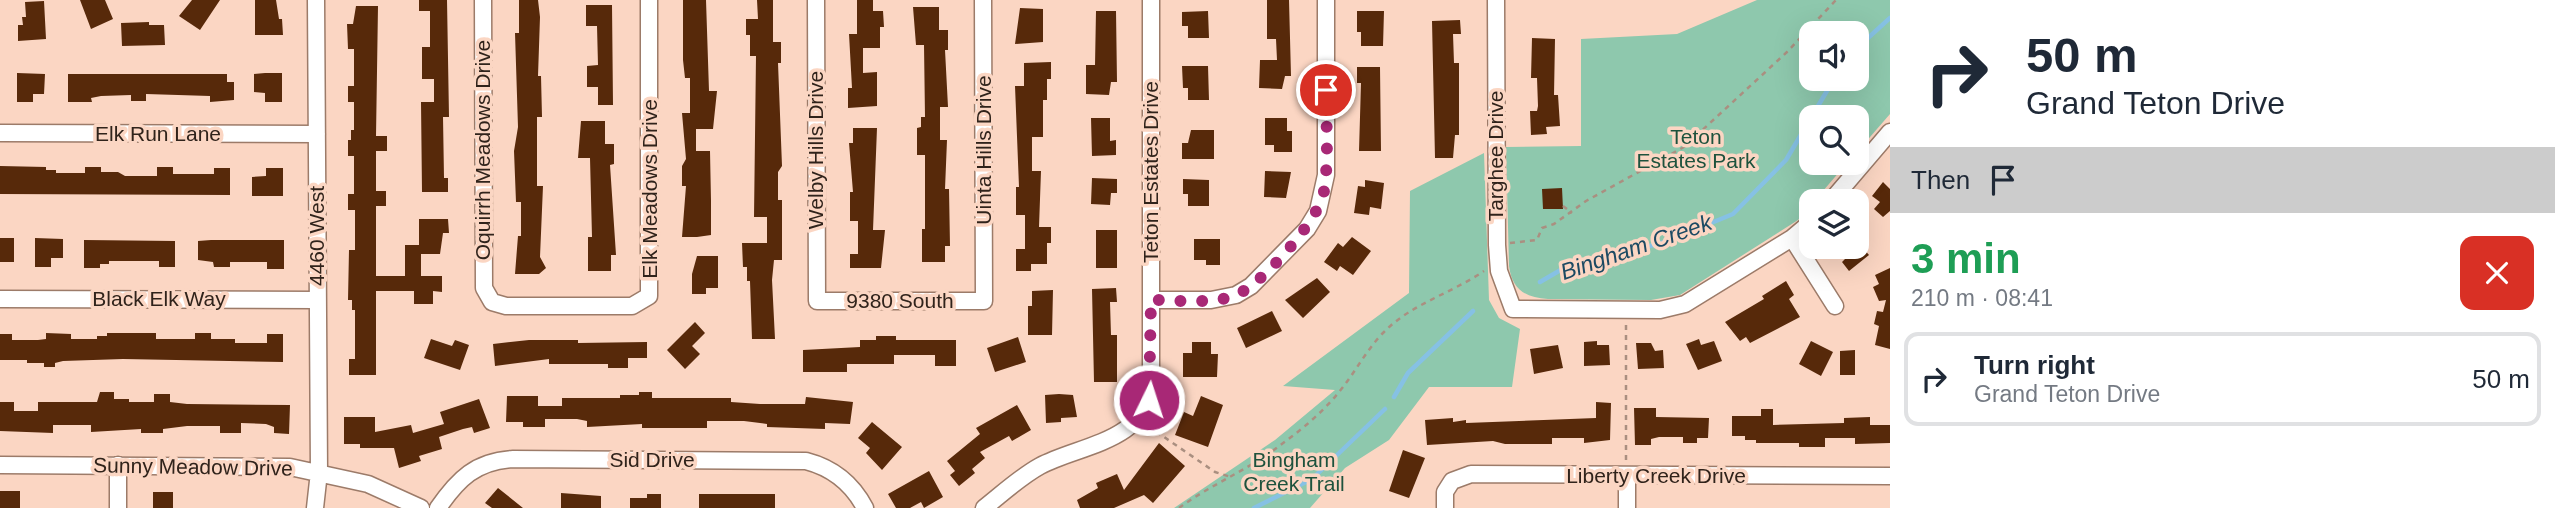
<!DOCTYPE html>
<html lang="en">
<head>
<meta charset="utf-8">
<style>
	body { margin:0; font-family:Arial,sans-serif; background:#f2f2f3; color:#1f2937; height:100vh; display:flex; flex-direction:column; font-size:26px; white-space:nowrap }
	* { box-sizing:border-box; margin:0 }
	p { font-size:23px; color:#747a83 }
	.icon { flex:none; width:38px; height:38px; fill:none; stroke:currentColor; stroke-width:2; stroke-linecap:round; stroke-linejoin:round }
	.map { position:relative; flex:1; overflow:hidden }
	.side { display:flex; flex-direction:column; background:#fff; width:665px }
	.side>* { flex:none }
	.hud { background:#fff; color:#1f2937; overflow:hidden }
	.controls { position:absolute; left:1799px; top:21px; display:grid; gap:14px }
	.controls a { display:grid; place-items:center; width:70px; height:70px; border-radius:14px; background:#fff; box-shadow:0 7px 28px #0002; font-size:35px }
	.pin { position:absolute; display:grid; place-items:center; width:60px; height:60px; color:#fff; margin:-30px; border:4px solid #fff; border-radius:50%; box-shadow:0 2px 7px #0007 }
	.me { position:absolute; width:77px; margin:-38px; rotate:4deg; stroke-linejoin:round; filter:drop-shadow(0 0 5px #0008) }
	.turn { display:flex; align-items:center; gap:24px; height:147px; padding:0 21px; font-size:32px }
	.turn .icon { width:91px; height:91px; stroke-width:2.5 }
	.turn b { display:block; font-size:49px; line-height:60px }
	.then { display:flex; align-items:center; height:66px; padding:0 21px; background:#0003; gap:14px; font-size:26px }
	.round { display:grid; place-items:center; flex:none; width:74px; height:74px; border-radius:14px; background:#f2f2f3 }
	.headline { display:flex; align-items:center; justify-content:space-between; height:119px; padding:0 21px }
	h1 { font-size:42px; font-weight:600; line-height:52px; color:#1e9e55 }
	ul { padding:0; list-style:none }
	li { display:flex; align-items:center; gap:21px; height:94px; margin:0 14px 10px; padding:0 7px; border:4px solid #e0e1e3; border-radius:14px }
	li div { flex:1 }
	li b { display:block; font-size:26px }
	li em { font-style:normal }
	main { display:flex; flex:1; min-height:0 }
	.map>svg:first-child { display:block }
	.green { fill:#8ec8ad; fill-rule:evenodd }
	.lines { fill:none; stroke-linecap:round; stroke-linejoin:round }
	.stream { stroke:#86c1e4; stroke-width:4.5 }
	.building { fill:#57290a }
	.street-casing { stroke:#9c7b69; stroke-width:19 }
	.path { stroke:#aa8f80; stroke-width:2.5; stroke-dasharray:5 5; stroke-linecap:butt }
	.street { stroke:#fff; stroke-width:16 }
	.route { stroke:#a82876; stroke-width:12; stroke-dasharray:0 21.6 }
	.labels { text-anchor:middle; stroke-width:7; stroke-linejoin:round; paint-order:stroke }
	.street-label { font-size:21px; fill:#30231b; stroke:#fbd6c3 }
	.park-label { font-size:21px; fill:#1e523d; stroke:#fbd6c3 }
	.water-label { font-size:23px; font-style:italic; fill:#1c4a63; stroke:#fbd6c3 }
</style>
</head>
<body>
<main>
<div class="map">
<svg width="1890" height="508" viewBox="0 0 1890 508">
	<rect width="100%" height="100%" fill="#fbd6c3"/>
	<path class="green" d="M1757,0H1890V114L1857,152V117H1811V163H1847L1798,220L1680,295L1651,300L1548,299C1525,298 1512,289 1509,266L1506,147L1581,146V39L1677,34ZM1811,33H1857V79H1811Z
		M1484,153L1489,300L1499,318L1520,329L1512,387H1429L1389,440L1345,468L1310,508H1174L1275,440L1335,390L1283,386L1409,293L1410,191Z"/>
	<g class="lines">
		<path class="stream" d="M1857,48L1890,18
			M1540,282L1564,268L1665,242L1733,214L1786,160L1834,79
			M1394,397L1408,373L1473,311
			M1254,508L1312,479L1385,409"/>
	</g>
	<path class="building" d="M80,0H105L113,19L91,29Z
		M192,0H220L200,30L179,16Z
		M255,0H276L279,19H282L283,35H255Z
		M419,0H447L449,117H443L444,178H448V192H422L421,102H434V79H422V47H430V11H419Z
		M519,0H538L540,17L538,76H541L542,117H537V186H543L540,257L546,268L539,274H515L518,236H521V202H516L514,151L518,127L515,33H519Z
		M683,0H706L709,91H717L713,129H696V151H710L711,201V235L697,237H682L686,186H682V166L686,159L682,113H690V78H685L683,60Z
		M757,0H773V42H781V63H778L782,166L778,172V200H782V260H774L772,280L775,339H752L750,281H747V267H743L742,243H767V217H754L756,56H750V35H746V19H758Z
		M857,0H873V11H883L884,27H880V48H863V73L877,72V106L848,108V88H852L849,34H857Z
		M1267,0H1289L1291,76H1285L1282,89L1259,88L1260,60H1277L1276,39H1267Z
		M44,1L46,39L18,41V25H23L22,17H26L25,2Z
		M586,5H612L613,105H598V87H587V66L598,65L597,26H586Z
		M356,6H378L376,136H387V151H376V191H386V206H376V276H405V245H419V219H448L449,233H443L440,254H421V276H442V292L433,291V304H414V291H376V375H349V359H355V310H352V300H348L349,250H355V210H348V194H354V156H348V140H351V130H354V102H348V86H354V49H348L347,24H353Z
		M913,7H939V30H948V50H945L948,107H940V140H947L945,189H949L950,246H945V262H922V229H925V155H917V128L921,127V117H925L924,45H916Z
		M1020,8L1043,9V42L1015,44Z
		M1096,11H1116L1117,82H1111L1109,95L1086,94V65H1095Z
		M1208,11L1209,38H1188V26H1182V12Z
		M1357,11H1384L1383,46H1361V32H1357Z
		M1460,20L1461,34H1453L1454,63H1459V135H1455L1453,158H1435L1432,21Z
		M149,22V25H164L165,45L122,46L121,23Z
		M1532,38L1555,39L1554,95H1558L1560,126L1546,127L1547,134L1531,135L1530,111H1537L1538,106L1537,78H1531Z
		M1051,62V79H1047V100H1043V137H1032V171H1041L1039,227H1051V243H1047V264H1031V271H1016V249H1025V215H1016V187H1019L1015,86H1024V63Z
		M1182,66H1208L1209,100H1188V88H1183Z
		M1357,67H1380L1381,151H1359L1361,83H1357Z
		M17,73L45,74L44,94H33V102H17Z
		M265,73H282V102H265V93L254,92V74Z
		M68,74H227V82H234V100L210,102V96L146,94V101H131V95L101,96L91,98L92,102H68Z
		M1091,118H1110V141L1116,140V155L1092,156Z
		M1265,118H1287V131H1292V152H1274V145H1265Z
		M581,121H605V144H614V164L610,165L616,255H611V271H588V237H592L590,158H578Z
		M853,128H877L873,230H885L881,268H850V254H858V221H850V192H853L849,143H853Z
		M1191,130H1214V159H1182V143H1188Z
		M0,166L46,167V170H56V173H85V167H101V172H118L125,176H157V167H173V174H214V168H230V195L0,194Z
		M266,168H283V196H252V177L266,176Z
		M1265,171L1291,172L1286,198L1264,197Z
		M1092,178L1117,179V193H1111L1110,205L1091,204Z
		M1183,179L1209,180V206H1188V194H1183Z
		M1365,180L1384,183L1381,209L1370,207L1369,215L1354,213L1358,186L1365,187Z
		M1883,182L1890,189V211L1883,217L1874,209L1880,202L1872,196Z
		M1562,188L1563,209H1543L1542,189Z
		M1096,230H1117V268H1096Z
		M1352,237L1371,251L1353,275L1340,266L1337,271L1324,262L1338,243L1343,247Z
		M0,238H14V262H0Z
		M35,238L63,239V258H51V267H35Z
		M1194,239H1220V265H1206V260H1194Z
		M84,240L175,241V267H159V261H109V264H100V268H84Z
		M211,240H284V269H267V262H230V267H214L213,262L198,260V241Z
		M1834,247H1862L1869,255L1849,271L1842,262L1845,259Z
		M697,256H718V288H706V294H692V274Z
		M1890,268V349L1875,345L1879,326L1874,324L1877,311L1883,312L1886,300L1879,301L1873,287L1879,284L1875,275Z
		M1317,278L1330,292L1303,318L1285,300Z
		M1786,281L1794,295L1789,299L1800,317L1750,343L1746,337L1740,341L1725,322L1764,299L1762,296Z
		M1116,288L1117,302H1110L1111,335H1117V382H1094L1092,289Z
		M1053,290L1052,335H1028V306H1032V291Z
		M1272,311L1282,331L1246,348L1237,328Z
		M695,322L705,333L692,346L700,354L685,369L667,350Z
		M46,333L71,334V339H97V336H107V333H156V339H195V333H211V339H235V343H267V334H283V362L123,359L63,361L55,363V367H44V363H27V360H0V334H12V340H38L46,339Z
		M876,336H896V340H956V366H935V355H894V364H847V372H803V350L860,347V340H876Z
		M1018,337L1026,362L995,372L987,348Z
		M431,339L452,346L455,340L469,345L460,370L424,358Z
		M1699,339L1701,345L1714,341L1722,361L1698,370L1686,344Z
		M529,340H578V343L647,342V358H628V368H608V364H549V359L495,366L493,344Z
		M1597,341V345H1609L1610,365L1584,366V342Z
		M1811,341L1833,352L1821,376L1799,364Z
		M1192,342H1211V354H1218L1217,377H1183V353H1192Z
		M1636,343H1651L1655,351L1663,350L1664,368L1638,369Z
		M1558,345L1563,368L1534,374L1530,349Z
		M1855,350V375H1840V351Z
		M100,392H114V399H129V402H154V394H170V402L187,404L290,405L289,434L274,433V427L266,424L241,423V433H220V426H187L163,429V433H141V429L91,432V425H53V433L0,431V402H14V411H38V402H97Z
		M639,392H652V398H731V402L760,404H805L806,397L853,402L850,424L825,423V429L767,427V424L744,421H707V428H642V424L587,427V421L577,419H545V427H523V422H506L507,396H538V406H562V398H620V395H639Z
		M1059,394L1073,395L1077,417L1061,418V422L1046,423L1045,395Z
		M1201,396L1223,405L1208,447L1175,435L1184,412L1193,416Z
		M479,399L490,428L474,433L472,427L463,429L439,437L442,449L419,456L421,461L399,468L394,448H360V444H344V417H375V432L411,425L413,433L444,424L440,412Z
		M1596,402L1611,403L1610,440L1584,443V438H1552V444H1505L1493,441L1427,445L1425,420L1453,418V422L1466,420V423L1596,418Z
		M1017,405L1031,430L1012,441L1009,436L980,452L985,458L972,469L975,473L959,486L950,475L955,471L947,461L980,434L976,428Z
		M1634,408H1656V417L1709,418L1708,438H1697V443H1683V437H1659L1651,439V445H1635Z
		M1761,409H1773V425L1844,423V418L1870,417V425H1890V443L1855,444V438H1825V447H1799V443H1756V440H1745V436H1732V416H1761Z
		M872,422L902,447L882,470L866,453L870,448L858,438Z
		M1159,443L1185,466L1153,503L1144,495L1114,508H1080L1077,500L1098,488L1096,483L1117,474L1124,490Z
		M1403,450L1425,458L1409,498L1389,491Z
		M929,471L943,497L924,508L921,502L910,508H896L888,494Z
		M498,488L523,508H492L485,503Z
		M0,491H20V508H0Z
		M153,492H173V508H153Z
		M561,493L601,496V508H561Z
		M647,494H661V508H630V498H647Z
		M699,494H775V508H699Z"/>
	<g class="lines">
		<g class="street-casing">
			<path id="street" d="M483,0L484,288L492,302L506,306H632L649,296V0
				M816,0L817,301H984L983,0
				M1496,0L1497,245L1499,271L1513,309L1660,310L1685,304L1792,238L1811,222
				M0,133L317,134
				M1831,201L1890,132
				M1792,238L1835,306
				M0,299L317,300
				M1151,300H1211L1236,295L1251,286L1307,229L1318,211L1326,175V0
				M0,465L290,467L368,484L421,508
				M1627,476V508
				M118,508V465
				M315,508L319,472L316,0
				M438,508C458,479 476,461 513,459L806,461C833,468 852,483 865,508
				M984,508C1003,493 1020,477 1040,466C1079,445 1146,442 1151,386V0
				M1445,508V492L1452,481L1471,474L1890,476"/>
		</g>
		<path class="path" d="M1563,206L1572,213
			M1510,243L1537,240L1542,228L1554,224L1586,201L1684,147L1787,52L1836,0
			M1148,426L1215,472L1231,477
			M1626,460V324
			M1179,508C1210,485 1248,470 1279,446C1300,431 1322,413 1339,392C1355,373 1366,350 1384,332C1411,304 1452,293 1484,271"/>
		<use href="#street" class="street"/>
	</g>
	<g class="lines">
		<path class="route" d="M1149,400L1151,300C1179,300 1210,305 1236,295C1262,284 1320,219 1324,191C1329,159 1326,123 1326,90"/>
	</g>
	<g class="labels">
		<g class="street-label">
			<text x="158" y="141">Elk Run Lane</text>
			<text transform="translate(483 150) rotate(-90)" y="7">Oquirrh Meadows Drive</text>
			<text transform="translate(816 150) rotate(-90)" y="7">Welby Hills Drive</text>
			<text transform="translate(984 150) rotate(-90)" y="7">Uinta Hills Drive</text>
			<text transform="translate(1496 156) rotate(-90)" y="7">Targhee Drive</text>
			<text transform="translate(1151 172) rotate(-90)" y="7">Teton Estates Drive</text>
			<text transform="translate(650 189) rotate(-90)" y="7">Elk Meadows Drive</text>
			<text transform="translate(317 236) rotate(-90)" y="7">4460 West</text>
			<text x="159" y="306">Black Elk Way</text>
			<text x="900" y="308">9380 South</text>
			<text x="652" y="467">Sid Drive</text>
			<text transform="translate(193 467) rotate(1)" y="7">Sunny Meadow Drive</text>
			<text x="1656" y="483">Liberty Creek Drive</text>
		</g>
		<g class="park-label">
			<text x="1696" y="144">Teton<tspan x="1696" dy="24">Estates Park</tspan></text>
			<text x="1294" y="467">Bingham<tspan x="1294" dy="24">Creek Trail</tspan></text>
		</g>
		<g class="water-label">
			<text transform="translate(1636 247) rotate(-19)" y="8">Bingham Creek</text>
		</g>
	</g>
</svg>
<div class="controls">
<a><svg class="icon" aria-label="sound" viewBox="0 0 24 24"><path d="M4 9h4l5-4v14l-5-4H4zM17 9q2 3 0 6"/></svg></a>
<a><svg class="icon" aria-label="search" viewBox="0 0 24 24"><circle cx="10" cy="10" r="6"/><path d="M15 15l6 6"/></svg></a>
<a><svg class="icon" aria-label="layers" viewBox="0 0 24 24"><path d="M12 4l9 5-9 5-9-5zM3 14l9 5 9-5"/></svg></a>
</div>
<div class="pin" style="left:1326px;top:90px;background:#d93025"><svg class="icon" aria-label="arrive" viewBox="0 0 24 24"><path d="M6 21V4h12l-3 4 3 4H6"/></svg></div>
<svg class="me" style="left:1149px;top:400px" viewBox="-20 -20 40 40"><circle r="17" fill="#a82876" stroke="#fff" stroke-width="3"/><path d="M0-11L8 9 0 5-8 9z" fill="#fff"/></svg>
</div>
<section class="side">
<div class="hud">
<div class="turn"><svg class="icon" aria-label="right" viewBox="0 0 24 24"><path d="M7 20v-9h11M14 6l5 5-5 5"/></svg><div><b>50 m</b>Grand Teton Drive</div></div>
<div class="then">Then<svg class="icon" aria-label="arrive" viewBox="0 0 24 24"><path d="M6 21V4h12l-3 4 3 4H6"/></svg></div>
</div>
<div class="headline"><div><h1>3 min</h1><p>210 m · 08:41</p></div><a class="round" style="background:#d93025;color:#fff"><svg class="icon" aria-label="close" viewBox="0 0 24 24"><path d="M6 6l12 12M18 6L6 18"/></svg></a></div>
<ul>
<li><svg class="icon" aria-label="right" viewBox="0 0 24 24"><path d="M7 20v-9h11M14 6l5 5-5 5"/></svg><div><b>Turn right</b><p>Grand Teton Drive</p></div><em>50 m</em></li>
</ul>
</section>
</main>
</body>
</html>
